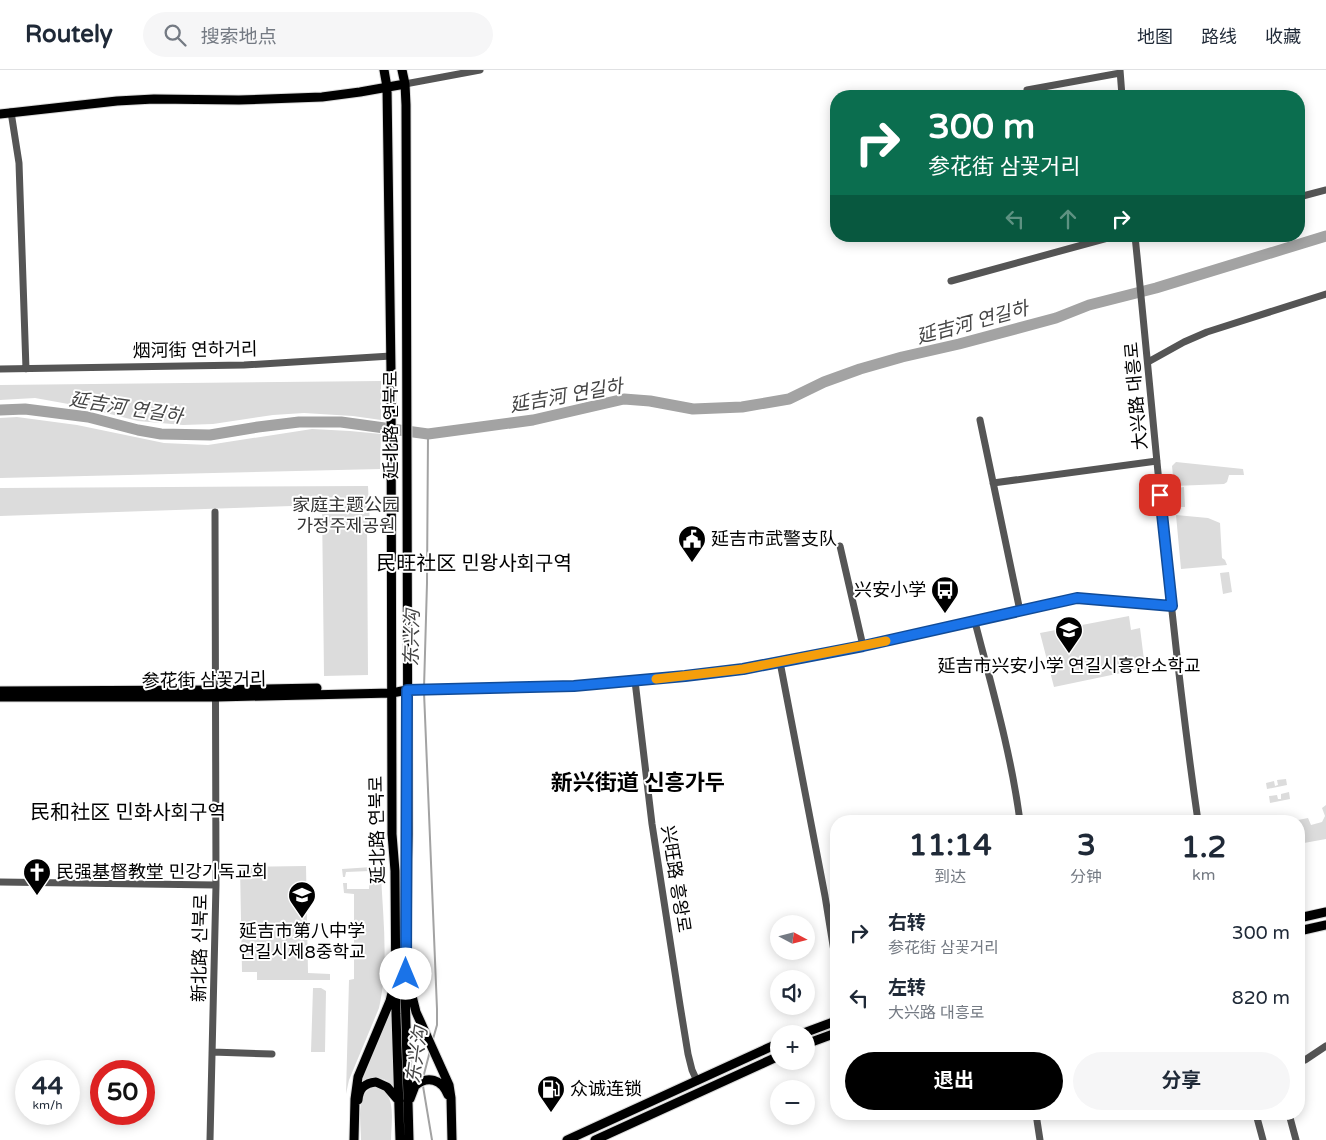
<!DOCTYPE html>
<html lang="zh">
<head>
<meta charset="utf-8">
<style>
	body { margin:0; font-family:"Varela Round","Noto Sans SC","Noto Sans KR",sans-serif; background:#f6f6f7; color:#1f2937; height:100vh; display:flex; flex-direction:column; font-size:19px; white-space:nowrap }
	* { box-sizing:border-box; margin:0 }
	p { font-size:16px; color:#747a83 }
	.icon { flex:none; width:28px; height:28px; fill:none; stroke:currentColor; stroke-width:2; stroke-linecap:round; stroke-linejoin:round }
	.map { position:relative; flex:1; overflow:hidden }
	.drawer { position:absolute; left:830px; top:745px; width:475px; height:305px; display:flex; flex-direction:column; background:#fff; border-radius:20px; box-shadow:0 2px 12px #0003 }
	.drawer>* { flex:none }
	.banner { position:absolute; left:830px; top:20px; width:475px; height:152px; border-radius:20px; box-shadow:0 2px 12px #0003; background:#0b6e4f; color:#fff; overflow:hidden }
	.needle { width:32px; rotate:97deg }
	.fabs { position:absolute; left:770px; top:845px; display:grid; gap:10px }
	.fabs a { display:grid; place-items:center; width:45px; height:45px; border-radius:50%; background:#fff; box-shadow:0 2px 12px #0003; font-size:25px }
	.speed { position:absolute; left:15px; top:990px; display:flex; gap:10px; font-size:25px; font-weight:700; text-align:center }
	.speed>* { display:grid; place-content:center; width:65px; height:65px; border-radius:50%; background:#fff; box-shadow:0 2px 12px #0003; line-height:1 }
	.speed small { font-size:12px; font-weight:400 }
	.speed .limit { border:8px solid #d22; background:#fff; color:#111 }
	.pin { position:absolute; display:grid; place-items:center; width:42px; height:42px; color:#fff; margin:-21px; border-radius:10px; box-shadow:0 2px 8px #0006 }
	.me { position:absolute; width:55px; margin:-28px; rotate:0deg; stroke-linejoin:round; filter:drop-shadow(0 0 4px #0008) }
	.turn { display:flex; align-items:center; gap:18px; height:105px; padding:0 15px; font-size:22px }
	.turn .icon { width:65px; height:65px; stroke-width:2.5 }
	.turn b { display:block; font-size:35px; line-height:42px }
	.lanes { display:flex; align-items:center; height:48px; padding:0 15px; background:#0003; justify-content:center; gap:25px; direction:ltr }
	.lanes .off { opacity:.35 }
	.eta { display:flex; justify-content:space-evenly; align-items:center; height:85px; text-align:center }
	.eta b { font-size:30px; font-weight:700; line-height:35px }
	.primary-button { display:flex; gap:10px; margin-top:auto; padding:10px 15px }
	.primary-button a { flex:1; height:58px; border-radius:30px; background:#000; color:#fff; font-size:20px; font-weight:700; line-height:58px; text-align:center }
	.primary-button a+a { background:#f6f6f7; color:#1f2937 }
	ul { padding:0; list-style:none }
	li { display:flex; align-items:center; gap:15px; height:65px; padding:0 15px }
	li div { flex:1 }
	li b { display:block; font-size:19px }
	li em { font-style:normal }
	header { display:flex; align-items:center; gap:30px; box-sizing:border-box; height:70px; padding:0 25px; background:#fff; border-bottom:1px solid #e0e1e3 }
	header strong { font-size:24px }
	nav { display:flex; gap:28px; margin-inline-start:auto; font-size:18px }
	.search { width:350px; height:45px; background:#f6f6f7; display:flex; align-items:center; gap:12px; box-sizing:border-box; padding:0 18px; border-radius:28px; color:#747a83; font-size:19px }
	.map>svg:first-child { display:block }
	.green { fill:#dcdcdc }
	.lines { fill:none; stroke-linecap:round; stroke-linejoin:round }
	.stream { stroke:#a3a3a3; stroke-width:2 }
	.river { stroke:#a3a3a3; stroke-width:11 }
	.major-casing { stroke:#dbdbdb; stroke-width:11 }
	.minor { stroke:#555; stroke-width:7 }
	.major { stroke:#000; stroke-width:9 }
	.route-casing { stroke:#114b97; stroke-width:12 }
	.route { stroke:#1a73e8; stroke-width:9 }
	.slow { stroke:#f59e0b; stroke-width:9 }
	.labels { text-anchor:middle; stroke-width:4; stroke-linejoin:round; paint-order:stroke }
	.street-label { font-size:18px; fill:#000; stroke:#fff }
	.park-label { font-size:18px; fill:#333; stroke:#fff }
	.poi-label { font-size:18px; fill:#000; stroke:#fff; text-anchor:start }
	.water-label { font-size:19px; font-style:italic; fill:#444; stroke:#fff }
	.quarter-label { font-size:20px; fill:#000; stroke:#fff }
	.district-label { font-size:22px; font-weight:bold; fill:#000; stroke:#fff }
</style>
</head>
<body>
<header>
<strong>Routely</strong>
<div class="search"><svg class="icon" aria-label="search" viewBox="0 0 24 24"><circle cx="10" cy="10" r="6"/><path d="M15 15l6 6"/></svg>搜索地点</div>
<nav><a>地图</a><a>路线</a><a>收藏</a></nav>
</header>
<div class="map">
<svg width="1326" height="1070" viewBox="0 0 1326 1070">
	<rect width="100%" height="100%" fill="#fff"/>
	<path class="green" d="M381,311V350L353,346L304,343L273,345L213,354L183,355L138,351L74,335L35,328L0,330V315Z
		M17,347L77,355L164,373L208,375L312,359L350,361L381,364L380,399L0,408V348Z
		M1176,392L1243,399L1244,405H1229L1227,412L1224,414L1174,416L1172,396Z
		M368,416L370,455H367L368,605L324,606L322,435L0,446V418Z
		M1184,417L1185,437H1180L1178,418Z
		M1176,445L1208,448L1220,453L1222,488L1225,490L1227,495L1181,499Z
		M1229,502L1232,522L1223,524L1220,503Z
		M1129,546L1131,560L1140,558L1145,598L1054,617L1040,563Z
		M1286,709L1287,715L1267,719L1266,713L1274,711L1275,716L1278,715L1277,710Z
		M1289,722L1290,729L1270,733L1269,726L1277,725L1278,729H1281V724Z
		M1326,735V769L1304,773L1298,750L1308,748L1311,755L1322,752L1325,746L1322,738Z
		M306,796L308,903L330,904V910H257V902H242L240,797Z
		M372,797V805H381C383,849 389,895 379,938L349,1010L346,1024L349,910L354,909V824L344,823L343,813H347V819H369L370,801L346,802L345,807H343L342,799Z
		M313,918H321L326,921L325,982H311Z
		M392,938L394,1018C386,1007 377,1006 365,1012L363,1009Z
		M374,1017C398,1020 391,1052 391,1070H361C361,1054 355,1023 374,1017Z"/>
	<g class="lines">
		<path class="stream" d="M424,618L427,513L428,364
			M424,622L437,939V955L433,969
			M423,1008L430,981
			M423,1016L432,1070"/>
		<path class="river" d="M0,340L25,339L88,347L138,360L161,364L210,365L258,357L299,352H341L428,364L533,350L624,329L650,331L693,339L742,337L789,329L824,312L860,299L902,287L959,274L1056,248L1089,235L1156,218L1326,166"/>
		<g class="major-casing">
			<path id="major" d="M384,0L387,17L391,301L392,764L395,801L396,944L400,1070
				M402,0L405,14L406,35L408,764L405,918L409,1070
				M0,44L117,31L154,29L239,30L322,27L360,22L405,14
				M0,621L216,620L317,618
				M0,627H217L392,623L407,620
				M1299,848L1326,842
				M1299,861L1326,855
				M409,914L416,942L449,1015L451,1028L452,1070
				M801,964L836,951
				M806,974L836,963
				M410,1029L415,1016C427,1005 442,1009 448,1025
				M358,1030C359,1019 364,1013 376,1012L387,1017L399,1031
				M354,1070L355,1029L358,1007L390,931L393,919
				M567,1070L779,973
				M595,1070L779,986"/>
		</g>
		<path class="minor" d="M1120,0L1122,26
			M405,14L480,0
			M1027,20L1120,3
			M11,42L19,93L26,299
			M1299,127L1326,120
			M1135,166C1155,361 1170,557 1198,751
			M951,211L1115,166
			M1148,292L1184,272L1207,262L1326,224
			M0,299L244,295L391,286
			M980,350L1020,541
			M993,413L1157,391
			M840,476L863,576
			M975,552C992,618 1011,683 1020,751
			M780,592L825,826L836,894
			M635,611L652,754L680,935L688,984L692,1000L697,1011
			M407,620L574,616L702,604L743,599L863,576L1077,528L1172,536
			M0,812L216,815
			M212,982L272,984
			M1305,990L1326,976
			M1036,1044L1040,1070
			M1256,1044L1263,1070
			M1289,1044L1296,1070
			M210,1070L216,815L215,442"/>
		<use href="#major" class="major"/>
	</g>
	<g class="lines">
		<g class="route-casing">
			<path id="route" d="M406,904L407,620L574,616L685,606L743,599L863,576L1077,528L1172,536L1160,425"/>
		</g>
		<use href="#route" class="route"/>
		<path class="slow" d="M656,609L743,599L886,571"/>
	</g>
	<defs>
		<g id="civic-pin" transform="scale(1.4375)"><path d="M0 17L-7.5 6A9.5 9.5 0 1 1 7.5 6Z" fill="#000" stroke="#fff"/><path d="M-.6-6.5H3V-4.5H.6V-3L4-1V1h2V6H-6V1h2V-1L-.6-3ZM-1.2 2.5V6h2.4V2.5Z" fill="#fff"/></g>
		<g id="bus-pin" transform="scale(1.4375)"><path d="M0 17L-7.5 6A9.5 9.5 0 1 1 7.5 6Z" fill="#000" stroke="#fff"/><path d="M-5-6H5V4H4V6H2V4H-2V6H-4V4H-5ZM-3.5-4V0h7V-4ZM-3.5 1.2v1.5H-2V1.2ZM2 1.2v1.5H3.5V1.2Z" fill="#fff"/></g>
		<g id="school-pin" transform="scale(1.4375)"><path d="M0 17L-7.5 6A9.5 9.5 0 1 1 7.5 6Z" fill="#000" stroke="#fff"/><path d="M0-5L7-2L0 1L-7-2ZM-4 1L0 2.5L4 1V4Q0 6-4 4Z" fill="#fff"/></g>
		<g id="church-pin" transform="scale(1.4375)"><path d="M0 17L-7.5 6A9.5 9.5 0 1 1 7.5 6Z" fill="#000" stroke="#fff"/><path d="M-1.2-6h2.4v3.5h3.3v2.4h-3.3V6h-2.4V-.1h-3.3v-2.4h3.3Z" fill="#fff"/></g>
		<g id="fuel-pin" transform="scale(1.4375)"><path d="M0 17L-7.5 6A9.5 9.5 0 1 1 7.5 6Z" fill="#000" stroke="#fff"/><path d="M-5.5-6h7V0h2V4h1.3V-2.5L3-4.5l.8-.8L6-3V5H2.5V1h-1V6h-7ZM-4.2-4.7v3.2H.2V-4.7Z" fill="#fff"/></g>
	</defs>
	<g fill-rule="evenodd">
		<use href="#civic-pin" x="692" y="469"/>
		<use href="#bus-pin" x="945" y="520"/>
		<use href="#school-pin" x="1069" y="560"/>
		<use href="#church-pin" x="37" y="802"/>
		<use href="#school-pin" x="302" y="825"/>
		<use href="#fuel-pin" x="551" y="1019"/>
	</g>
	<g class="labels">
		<g class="street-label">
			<text transform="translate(195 280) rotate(-1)" y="6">烟河街 연하거리</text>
			<text transform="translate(1136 326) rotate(-95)" y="6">大兴路 대흥로</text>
			<text transform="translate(391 355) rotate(-90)" y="6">延北路 연북로</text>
			<text transform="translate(204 610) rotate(-1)" y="6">参花街 삼꽃거리</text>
			<text transform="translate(377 760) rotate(-91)" y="6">延北路 연북로</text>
			<text transform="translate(676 809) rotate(81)" y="6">兴旺路 흥왕로</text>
			<text transform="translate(200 878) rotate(-89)" y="6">新北路 신북로</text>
		</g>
		<g class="park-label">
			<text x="346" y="441">家庭主题公园<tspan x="346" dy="21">가정주제공원</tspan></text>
		</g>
		<g class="poi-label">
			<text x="711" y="475">延吉市武警支队</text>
			<text x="926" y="526" text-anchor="end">兴安小学</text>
			<text x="1069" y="602" text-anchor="middle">延吉市兴安小学 연길시흥안소학교</text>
			<text x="56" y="808">民强基督教堂 민강기독교회</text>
			<text x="302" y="867" text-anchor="middle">延吉市第八中学<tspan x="302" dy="21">연길시제8중학교</tspan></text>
			<text x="570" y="1025">众诚连锁</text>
		</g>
		<g class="water-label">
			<text transform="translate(972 252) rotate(-15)" y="7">延吉河 연길하</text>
			<text transform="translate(566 325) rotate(-10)" y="7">延吉河 연길하</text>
			<text transform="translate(126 337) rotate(9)" y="7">延吉河 연길하</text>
			<text transform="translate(411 568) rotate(-89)" y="7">东兴沟</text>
			<text transform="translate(416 985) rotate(-82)" y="7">东兴沟</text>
		</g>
		<g class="quarter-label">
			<text x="474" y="500">民旺社区 민왕사회구역</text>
			<text x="128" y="749">民和社区 민화사회구역</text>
		</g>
		<g class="district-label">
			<text x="638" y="720">新兴街道 신흥가두</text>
		</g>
	</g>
</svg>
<div class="fabs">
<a><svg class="needle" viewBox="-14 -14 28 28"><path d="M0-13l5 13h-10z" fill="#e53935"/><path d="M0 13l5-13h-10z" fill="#747a83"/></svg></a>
<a><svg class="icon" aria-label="sound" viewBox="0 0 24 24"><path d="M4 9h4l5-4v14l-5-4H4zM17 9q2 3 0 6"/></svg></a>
<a>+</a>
<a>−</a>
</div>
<div class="speed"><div>44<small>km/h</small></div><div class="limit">50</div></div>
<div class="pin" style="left:1160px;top:425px;background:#d93025"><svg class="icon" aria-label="arrive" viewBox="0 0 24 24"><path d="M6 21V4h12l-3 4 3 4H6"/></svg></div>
<svg class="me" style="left:406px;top:904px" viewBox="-20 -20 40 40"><circle r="19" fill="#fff"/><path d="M0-13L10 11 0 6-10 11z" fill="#1a73e8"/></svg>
<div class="banner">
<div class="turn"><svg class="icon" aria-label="right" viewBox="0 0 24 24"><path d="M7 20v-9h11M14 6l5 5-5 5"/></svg><div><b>300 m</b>参花街 삼꽃거리</div></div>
<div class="lanes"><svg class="icon off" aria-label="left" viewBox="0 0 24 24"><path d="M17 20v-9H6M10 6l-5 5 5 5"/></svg><svg class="icon off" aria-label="ahead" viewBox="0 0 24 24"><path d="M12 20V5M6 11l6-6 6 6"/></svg><svg class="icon" aria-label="right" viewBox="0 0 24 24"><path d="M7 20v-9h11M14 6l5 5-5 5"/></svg></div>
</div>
<section class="drawer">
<div class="eta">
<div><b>11:14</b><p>到达</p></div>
<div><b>3</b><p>分钟</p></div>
<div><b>1.2</b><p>km</p></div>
</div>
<ul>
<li><svg class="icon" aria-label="right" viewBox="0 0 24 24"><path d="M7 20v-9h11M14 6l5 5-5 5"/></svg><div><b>右转</b><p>参花街 삼꽃거리</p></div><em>300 m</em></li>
<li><svg class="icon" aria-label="left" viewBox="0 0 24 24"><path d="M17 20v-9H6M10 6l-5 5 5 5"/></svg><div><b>左转</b><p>大兴路 대흥로</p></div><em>820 m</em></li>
</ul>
<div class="primary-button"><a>退出</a><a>分享</a></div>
</section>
</div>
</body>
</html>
